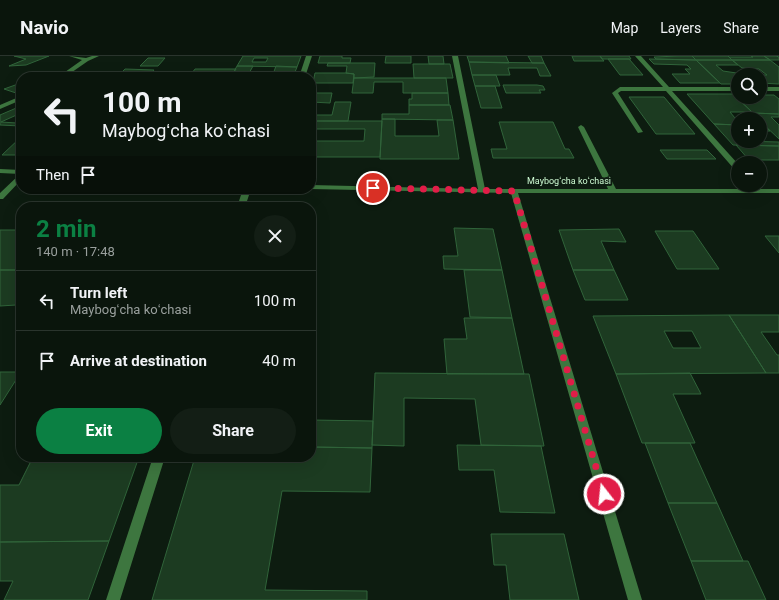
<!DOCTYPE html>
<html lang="en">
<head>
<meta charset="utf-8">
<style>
	body { margin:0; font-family:Roboto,sans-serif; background:#131e15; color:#f1f3f6; height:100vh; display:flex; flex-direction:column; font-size:15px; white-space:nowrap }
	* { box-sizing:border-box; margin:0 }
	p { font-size:13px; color:#999f9d }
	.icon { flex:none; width:22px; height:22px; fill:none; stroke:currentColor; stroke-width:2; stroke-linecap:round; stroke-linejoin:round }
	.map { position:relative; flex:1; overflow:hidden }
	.details { position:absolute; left:16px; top:146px; width:300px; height:260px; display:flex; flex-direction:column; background:#0a150c; border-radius:16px; box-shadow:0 4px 16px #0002,0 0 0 1px #2a342d }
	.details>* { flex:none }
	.top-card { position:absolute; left:16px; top:16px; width:300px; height:122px; border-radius:16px; box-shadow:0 4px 16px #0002,0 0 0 1px #2a342d; background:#0a150c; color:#f1f3f6; overflow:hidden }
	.buttons { position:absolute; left:731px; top:12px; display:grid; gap:8px }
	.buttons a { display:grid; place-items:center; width:36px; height:36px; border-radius:50%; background:#0a150c; box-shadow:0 4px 16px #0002,0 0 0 1px #2a342d; font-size:20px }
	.pin { position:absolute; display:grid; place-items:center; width:34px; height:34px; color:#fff; margin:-17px; border:2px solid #fff; border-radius:50%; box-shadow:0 1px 4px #0007 }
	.me { position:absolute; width:44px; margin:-22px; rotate:344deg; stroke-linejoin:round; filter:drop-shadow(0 0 3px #0008) }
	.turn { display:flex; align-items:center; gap:14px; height:84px; padding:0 20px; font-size:18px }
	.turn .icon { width:52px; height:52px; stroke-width:2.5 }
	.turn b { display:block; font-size:28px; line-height:34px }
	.then { display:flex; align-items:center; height:38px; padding:0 20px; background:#0003; gap:8px; font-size:15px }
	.round { display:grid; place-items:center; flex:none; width:42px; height:42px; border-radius:21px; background:#131e15 }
	.overview { display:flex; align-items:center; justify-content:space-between; height:68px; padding:0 20px }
	h1 { font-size:24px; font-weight:700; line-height:30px; color:#0b8043 }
	.cta { display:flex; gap:8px; margin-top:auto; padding:8px 20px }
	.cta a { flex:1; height:46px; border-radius:24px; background:#0b8043; color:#fff; font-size:16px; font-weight:700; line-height:46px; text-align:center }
	.cta a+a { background:#131e15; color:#f1f3f6 }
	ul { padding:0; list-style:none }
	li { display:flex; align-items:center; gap:12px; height:60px; padding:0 20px; border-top:1px solid #2a342d }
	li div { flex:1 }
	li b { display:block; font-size:15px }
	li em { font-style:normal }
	header { display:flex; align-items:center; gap:24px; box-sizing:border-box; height:56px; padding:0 20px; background:#0a150c; border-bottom:1px solid #2a342d }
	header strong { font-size:19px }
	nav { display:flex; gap:22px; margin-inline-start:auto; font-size:14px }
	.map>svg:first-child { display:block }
	.building { fill:#1c3b21; stroke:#30643a; fill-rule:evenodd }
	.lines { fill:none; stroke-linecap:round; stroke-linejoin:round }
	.minor { fill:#3d763f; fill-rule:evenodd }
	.route { stroke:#e11d48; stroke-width:7; stroke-dasharray:0 12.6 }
	.labels { text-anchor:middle; stroke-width:4; stroke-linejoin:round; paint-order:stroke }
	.far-street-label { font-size:9px; fill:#cdfad2; stroke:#0d1c10 }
</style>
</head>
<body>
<header>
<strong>Navio</strong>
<nav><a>Map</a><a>Layers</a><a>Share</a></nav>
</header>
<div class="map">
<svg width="779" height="544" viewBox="0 0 779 544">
	<rect width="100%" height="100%" fill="#0d1c10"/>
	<path class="building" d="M14,0H49L26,9L9,10L26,3Z
		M243,0H301L297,11L237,10ZM254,2H268L266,6H252Z
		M320,0H342V2H351L350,7H318Z
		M386,0H411V7H385Z
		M428,0H443L444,8H429Z
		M467,0H506L509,7L469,6Z
		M528,0H541L544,7H532Z
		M572,0H600L604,5H574Z
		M600,0H629L631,3H602Z
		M679,0H692L696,4L656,3L654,1Z
		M692,0H728L732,4H696Z
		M751,0H764L770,4H732L729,1H753Z
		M764,0H776L779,1V4H770Z
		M148,2H165L158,10H140Z
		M608,3H629L643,19H620Z
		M649,3L696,4L720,27H680L672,18H690L685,13H691L687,9L654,8Z
		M696,4H732L738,9H716L723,15L750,19H738V28H721Z
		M732,4H770L779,11V28L760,27V19H767L759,13L742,12Z
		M469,6L544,7L551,20H540L537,12H508L510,19H472Z
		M328,7H375L374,21L354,22V18L346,17L347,10H327Z
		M413,8H450L453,22H414Z
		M237,10H253L247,21H231Z
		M276,10L297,11L293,21H247H272Z
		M125,13L154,14L148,21H117Z
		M195,13H236L231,21H189Z
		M315,17H346L354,18L353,27H313Z
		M472,19H496L500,30H475Z
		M354,22H446L448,37H403V26H374L373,37H352Z
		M21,27V37L19,38L4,33Z
		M503,29H537L543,30L545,34H539L541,37H506Z
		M475,30H495L502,52H481Z
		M311,37H332L330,47L311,46Z
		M412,37H448L449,49H409V43H412Z
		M687,38H733L752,56H730L735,62L758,63H738V69L714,68Z
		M733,38H738V41H760V39H774L779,43V58L753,57Z
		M629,41H664L695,78H656Z
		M335,46H351L348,65H311V59H332Z
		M409,49H450L453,64L382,63V58H409Z
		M21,50V57L1,66L17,67L21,63V70L0,69V59Z
		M752,57L779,58V61H771L779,69V83L760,65V63H758Z
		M382,63H395V80H439L437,64H453L459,103H380Z
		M311,65H382L380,101H311ZM316,73H365L364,85H314Z
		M499,66H553L565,93H569L574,102H493L491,93H507Z
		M714,68L738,69V75L730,74L738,83V85L779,86V90L733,89Z
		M760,69H764L770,75H760Z
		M21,81V99H2Z
		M736,89L779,90V104H749Z
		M660,94H707L716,103H667Z
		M454,172L493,173L502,214L444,213L443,200H458Z
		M619,173L626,186L601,185L614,214H573L559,174Z
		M0,174H21V214H0Z
		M655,175H693L719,213H677Z
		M765,180H779V197Z
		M0,214H21V242L16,249L0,250Z
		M464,214H502L512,262L470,261Z
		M573,214H614L628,244H585Z
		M729,259H779V276H761L777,299H779V317H766Z
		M729,259L766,317L616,318L593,260ZM664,275H692L701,292H673Z
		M464,262H512L524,318H447L444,283H467Z
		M0,316H21L0,349Z
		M375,317L529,318L544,390L481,389L475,343L404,342V390L372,389Z
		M690,317L701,338H673L695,387H642L616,318Z
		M311,364L373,365L372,392L311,391Z
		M645,387H690L717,447H668Z
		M457,389L541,390L555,457L500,456L494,414H459Z
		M311,391L372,392L370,436L282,435L265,534L367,535V544H152L195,401H311Z
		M33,401H139L109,485L0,486V429H19Z
		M668,447H717L743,505H691Z
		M491,478H564L579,544H510L506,509H494Z
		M109,485L88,544H4L13,525H0V486Z
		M691,505H748L766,544H706Z"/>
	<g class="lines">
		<path class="minor" d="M69,0L86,2L92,0H99L88,5L65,21H58L82,4Z
			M306,0H312L305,21H299Z
			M452,0H458L485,133H608L578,71L581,69L584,71L616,133H779V137H518L642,544H628L511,137L310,133L311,129L478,133Z
			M635,0H641L669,31H738V35H672L738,108V114H735L666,35H621L618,37L643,76L638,77L612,37L620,31H663Z
			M760,31H779V35H760Z
			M21,40V44L0,53V49Z
			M0,113L21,114V124L3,143H0V137L20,118L0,117Z
			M243,133H251L245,151H237Z
			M153,401H165L120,544H106Z"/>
	</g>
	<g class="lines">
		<path class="route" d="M373,132L514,135L604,438"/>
	</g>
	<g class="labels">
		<g class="far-street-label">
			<text x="569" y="128">Maybogʻcha koʻchasi</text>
		</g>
	</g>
</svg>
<div class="buttons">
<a><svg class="icon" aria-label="search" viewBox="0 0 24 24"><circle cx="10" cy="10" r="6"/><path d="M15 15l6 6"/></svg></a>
<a>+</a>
<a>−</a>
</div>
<div class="pin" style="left:373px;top:132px;background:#d93025"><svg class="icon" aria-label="arrive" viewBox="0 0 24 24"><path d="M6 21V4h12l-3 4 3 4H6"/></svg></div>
<svg class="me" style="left:604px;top:438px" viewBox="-20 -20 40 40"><circle r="17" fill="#e11d48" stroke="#fff" stroke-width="3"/><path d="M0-11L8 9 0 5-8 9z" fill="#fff"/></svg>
<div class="top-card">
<div class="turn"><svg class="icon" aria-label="left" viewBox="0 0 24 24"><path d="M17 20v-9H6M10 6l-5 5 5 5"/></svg><div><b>100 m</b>Maybogʻcha koʻchasi</div></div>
<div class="then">Then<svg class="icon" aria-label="arrive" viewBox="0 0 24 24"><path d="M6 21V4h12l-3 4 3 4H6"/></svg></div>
</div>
<section class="details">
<div class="overview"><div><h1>2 min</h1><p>140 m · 17:48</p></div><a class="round"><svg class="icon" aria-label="close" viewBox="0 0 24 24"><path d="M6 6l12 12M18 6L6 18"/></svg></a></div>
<ul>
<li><svg class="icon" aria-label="left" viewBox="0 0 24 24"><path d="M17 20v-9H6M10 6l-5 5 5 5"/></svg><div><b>Turn left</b><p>Maybogʻcha koʻchasi</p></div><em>100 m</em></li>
<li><svg class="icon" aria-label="arrive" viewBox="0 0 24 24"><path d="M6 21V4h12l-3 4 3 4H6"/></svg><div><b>Arrive at destination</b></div><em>40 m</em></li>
</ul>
<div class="cta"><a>Exit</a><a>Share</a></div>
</section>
</div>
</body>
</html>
